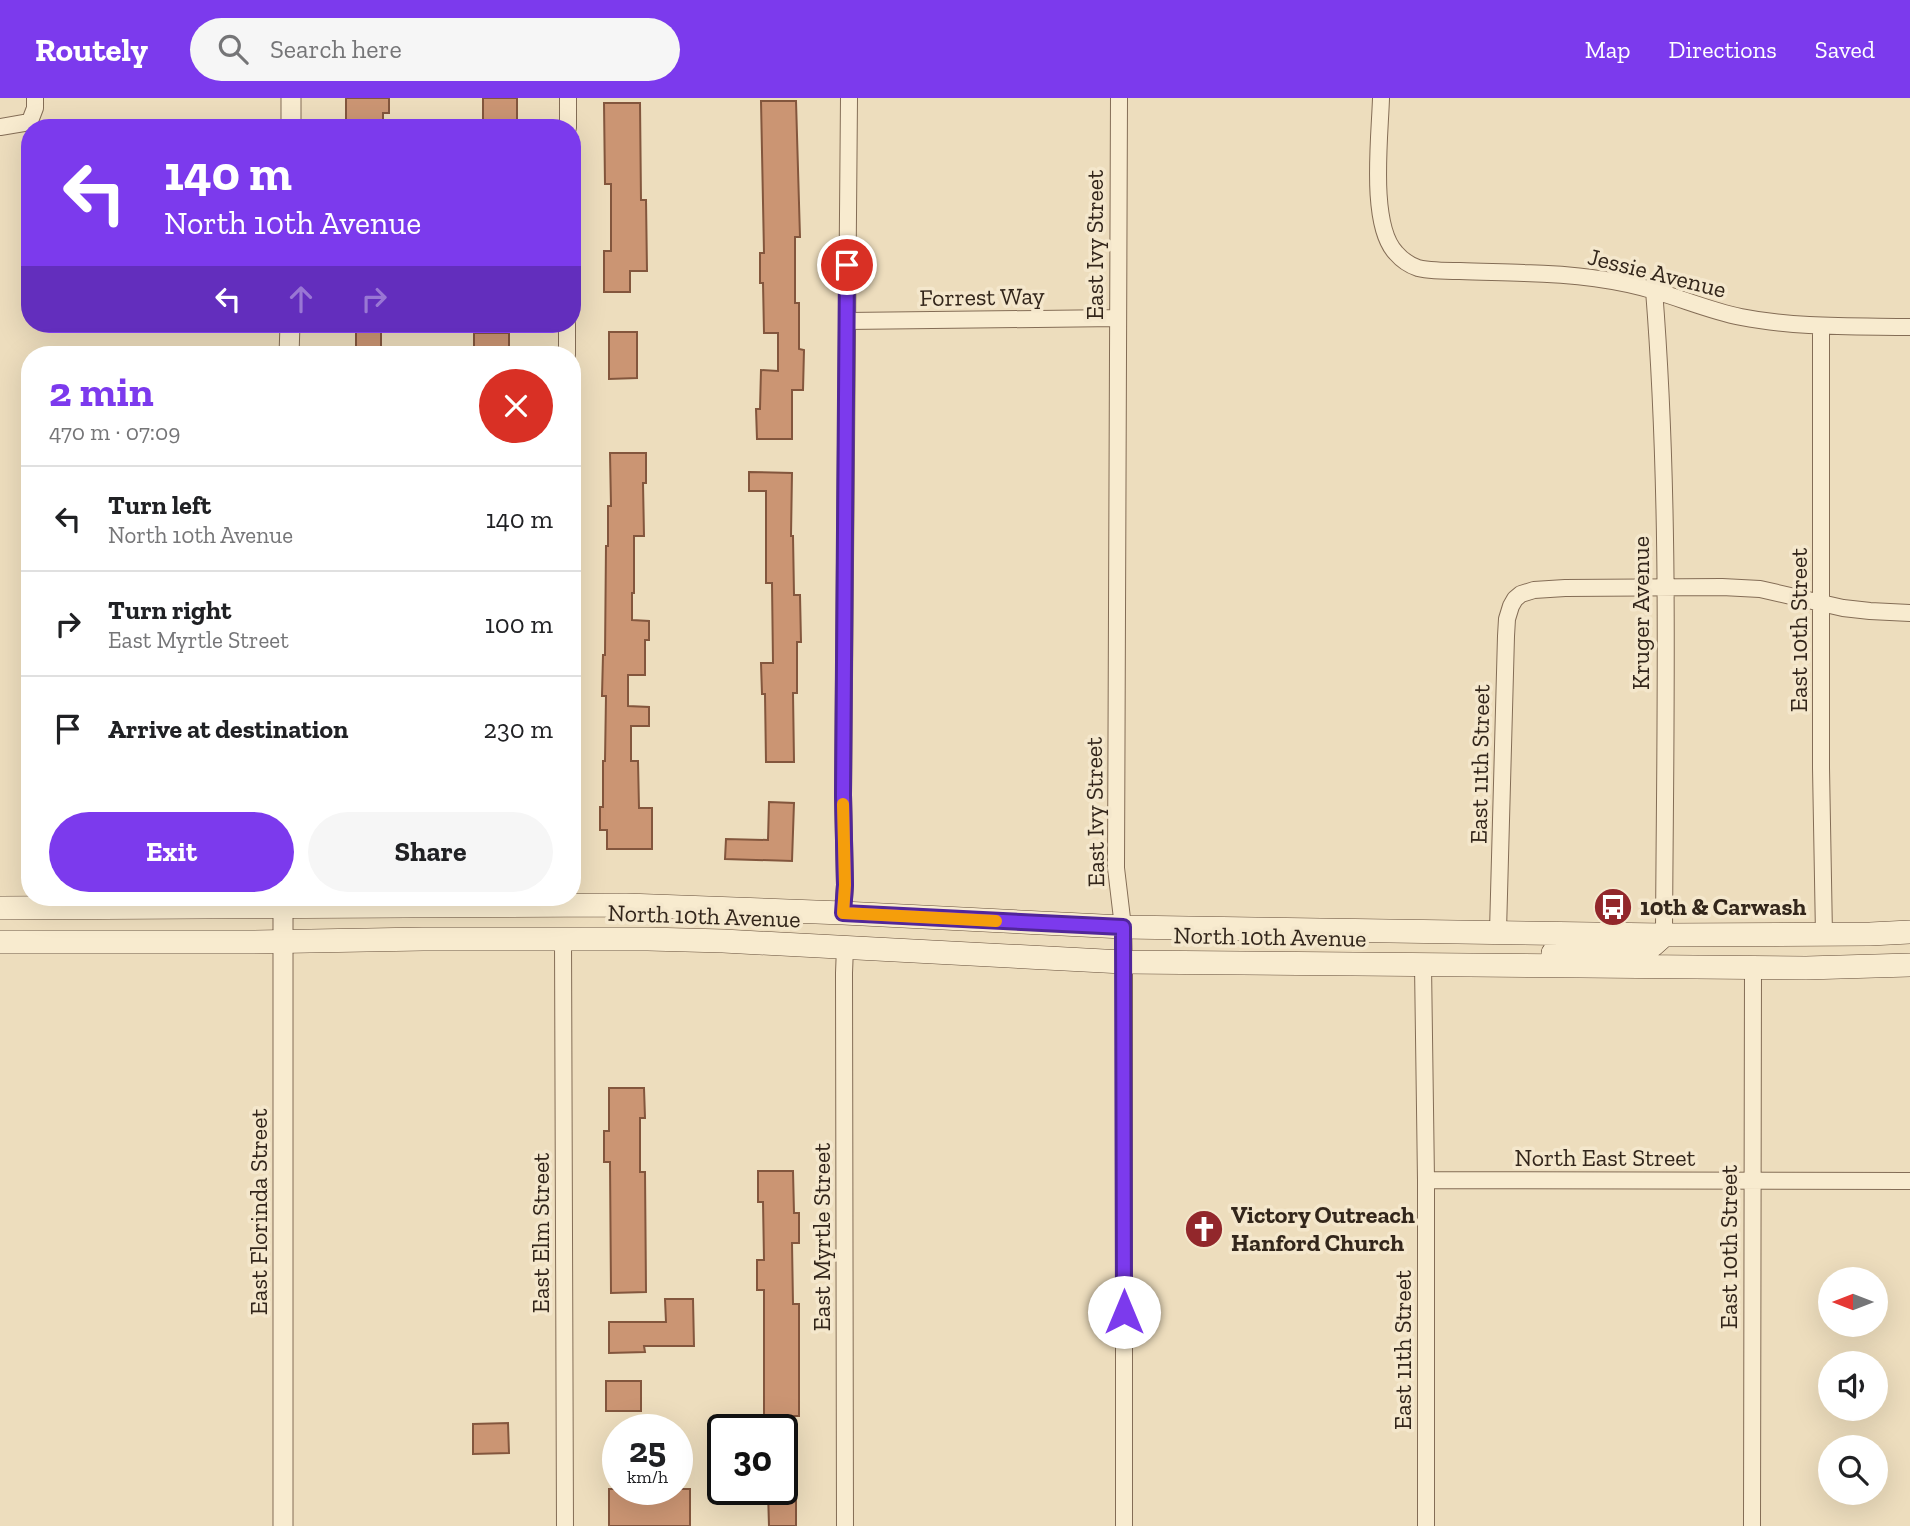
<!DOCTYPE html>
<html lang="en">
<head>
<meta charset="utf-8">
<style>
	body { margin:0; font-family:"Zilla Slab",serif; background:#f6f6f6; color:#202124; height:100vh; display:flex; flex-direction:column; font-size:26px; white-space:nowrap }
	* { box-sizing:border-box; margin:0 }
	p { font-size:23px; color:#757577 }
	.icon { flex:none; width:38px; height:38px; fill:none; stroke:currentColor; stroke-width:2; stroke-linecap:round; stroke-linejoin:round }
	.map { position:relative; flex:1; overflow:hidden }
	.sheet { position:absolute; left:21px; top:248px; width:560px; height:560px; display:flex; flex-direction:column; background:#fff; border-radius:28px; box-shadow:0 7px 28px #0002 }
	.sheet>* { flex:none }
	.hud { position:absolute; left:21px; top:21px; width:560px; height:214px; border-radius:28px; box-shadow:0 7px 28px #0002; background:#7c3aed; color:#fff; overflow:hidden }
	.needle { width:46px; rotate:270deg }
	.fabs { position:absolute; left:1818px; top:1169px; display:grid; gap:14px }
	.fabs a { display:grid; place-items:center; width:70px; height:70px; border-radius:50%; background:#fff; box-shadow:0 7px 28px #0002; font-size:35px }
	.speed { position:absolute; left:602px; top:1316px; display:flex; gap:14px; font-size:35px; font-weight:700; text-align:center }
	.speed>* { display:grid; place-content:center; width:91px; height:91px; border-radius:50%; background:#fff; box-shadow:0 7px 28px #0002; line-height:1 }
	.speed small { font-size:18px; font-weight:400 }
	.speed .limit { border:4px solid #111; border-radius:10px; background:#fff; color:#111 }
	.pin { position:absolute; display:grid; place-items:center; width:60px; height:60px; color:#fff; margin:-30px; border:4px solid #fff; border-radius:50%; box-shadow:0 2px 7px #0007 }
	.me { position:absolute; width:77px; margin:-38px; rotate:0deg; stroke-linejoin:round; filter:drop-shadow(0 0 5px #0008) }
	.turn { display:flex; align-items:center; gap:24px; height:147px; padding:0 28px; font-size:32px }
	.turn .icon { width:91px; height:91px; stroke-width:2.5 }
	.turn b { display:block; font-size:49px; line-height:60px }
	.lanes { display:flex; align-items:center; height:66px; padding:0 28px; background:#0003; justify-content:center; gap:35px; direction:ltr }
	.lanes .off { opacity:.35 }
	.round { display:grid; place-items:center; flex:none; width:74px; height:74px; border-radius:37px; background:#f6f6f6 }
	.headline { display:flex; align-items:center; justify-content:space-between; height:119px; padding:0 28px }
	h1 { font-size:42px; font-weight:700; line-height:52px; color:#7c3aed }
	.cta { display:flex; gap:14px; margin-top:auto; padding:14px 28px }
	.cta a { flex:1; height:80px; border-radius:42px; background:#7c3aed; color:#fff; font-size:28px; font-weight:700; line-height:80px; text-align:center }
	.cta a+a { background:#f6f6f6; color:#202124 }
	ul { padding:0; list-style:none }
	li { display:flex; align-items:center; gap:21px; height:105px; padding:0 28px; border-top:2px solid #e0e0e0 }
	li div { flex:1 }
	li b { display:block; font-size:26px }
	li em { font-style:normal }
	header { display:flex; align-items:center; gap:42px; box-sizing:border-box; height:98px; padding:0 35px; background:#7c3aed; color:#fff }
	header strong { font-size:33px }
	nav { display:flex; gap:38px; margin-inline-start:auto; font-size:24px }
	.search { width:490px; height:63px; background:#f6f6f6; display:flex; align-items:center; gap:18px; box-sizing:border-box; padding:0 24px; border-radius:38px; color:#757577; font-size:26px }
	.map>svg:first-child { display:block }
	.building { fill:#cb9573; stroke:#83563d; stroke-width:2 }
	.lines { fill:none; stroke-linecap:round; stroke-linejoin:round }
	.minor-casing { stroke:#846d56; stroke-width:18 }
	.tertiary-casing { stroke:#846d56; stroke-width:21 }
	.secondary-casing { stroke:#654e3a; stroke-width:24 }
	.minor { stroke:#f8ebcf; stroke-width:16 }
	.tertiary { stroke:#f8ebcf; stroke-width:19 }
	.secondary { stroke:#f8ebcf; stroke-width:23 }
	.route-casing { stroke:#51269a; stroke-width:18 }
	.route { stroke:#7c3aed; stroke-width:12 }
	.slow { stroke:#f59e0b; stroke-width:12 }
	.labels { text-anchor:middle; stroke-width:7; stroke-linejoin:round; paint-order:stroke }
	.street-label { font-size:24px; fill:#33261b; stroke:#f4e7cc }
	.poi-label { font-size:24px; font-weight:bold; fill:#33261b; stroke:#f4e7cc; text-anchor:start }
</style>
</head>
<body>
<header>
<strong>Routely</strong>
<div class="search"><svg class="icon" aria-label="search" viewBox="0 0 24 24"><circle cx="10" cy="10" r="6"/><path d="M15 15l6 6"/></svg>Search here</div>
<nav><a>Map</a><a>Directions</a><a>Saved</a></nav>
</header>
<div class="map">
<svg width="1910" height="1428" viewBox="0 0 1910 1428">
	<rect width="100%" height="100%" fill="#edddbd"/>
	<path class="building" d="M346,0H389V15H383V30H346Z
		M483,0H517V30H483Z
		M761,3H796L800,139H795V205H799V251L804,252L803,292H792V341H757L756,311H760L761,272L778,273V235H764L763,185H760V155H764Z
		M604,5H640L641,102H646L647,173H630V194H604V153H611V86H605Z
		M356,226H381V257H356Z
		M609,234H637V280L609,281Z
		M474,235H509V257H474Z
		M610,355H646V385H643L644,438H634V495H632V522L649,523V542H645V577H628V608L649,609V628H631V663H638L639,710H652V751H607V732H600V709H603V663H605L606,598H602L603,557H605L606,448H608V408H611Z
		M749,374L792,375L791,438H793L794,497H800L801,544H797V595H793L794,664H766L765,596H762L761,565H773L772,485H766V393H749Z
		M769,704L794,705L792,763L725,761L726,741L768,742Z
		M609,990H644L645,1020H640V1074H645L646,1194L611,1195L610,1064H604V1033H609Z
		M758,1073H793L794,1115H799V1145H792L793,1206H799V1318H764V1192H757V1162H764L763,1104H758Z
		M665,1201H693L694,1248H644L645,1254L609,1255V1224H666Z
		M606,1283H641V1313H606Z
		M508,1325L509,1355L473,1356V1326Z
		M609,1391H690V1428H609Z
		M768,1394H796V1428H769Z"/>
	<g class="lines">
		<g class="minor-casing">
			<path id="minor" d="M1119,0L1116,770L1123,829L1124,876V1428
				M1381,0C1380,38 1369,127 1396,155C1402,162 1409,167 1418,170C1431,173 1446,173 1460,173C1481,174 1502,174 1524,175C1568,176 1612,180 1655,193C1683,201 1711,213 1741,219C1796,230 1854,228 1910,229
				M0,29L24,25L30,23L35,10V0
				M568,30V0
				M1654,192C1671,405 1665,623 1664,837
				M847,223L1118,220
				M1821,228V670L1824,837
				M567,257V226
				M843,815L845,787L843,697L849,0
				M1498,833L1506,538L1507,521L1511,508L1515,501L1521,496L1534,492L1565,490L1722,489L1760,491L1843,510L1870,513L1910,515
				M563,841L565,1428
				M1423,867L1426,1082V1428
				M1426,1082L1910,1083
				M845,1428L844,875L845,849
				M1752,1428L1753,870"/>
		</g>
		<g class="tertiary-casing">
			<path id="tertiary" d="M291,30V0
				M289,257L290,226
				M283,1428V800"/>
		</g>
		<g class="secondary-casing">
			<path id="secondary" d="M0,810L626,807L843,815L1123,829L1664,837L1870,836L1910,834
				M0,844H252L423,841H648L723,843L1123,864L1806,870L1910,867
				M1553,855L1642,852L1653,847L1662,839"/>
		</g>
		<use href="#minor" class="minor"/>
		<use href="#tertiary" class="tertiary"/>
		<use href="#secondary" class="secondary"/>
	</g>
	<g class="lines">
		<g class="route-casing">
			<path id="route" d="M847,167L843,697L845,787L843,815L1123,829L1124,1214"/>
		</g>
		<use href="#route" class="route"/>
		<path class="slow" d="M843,706L845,787L843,815L996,823"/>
	</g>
	<defs>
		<g id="bus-disc" transform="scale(2.0125)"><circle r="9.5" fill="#92272b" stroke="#f4e7cc"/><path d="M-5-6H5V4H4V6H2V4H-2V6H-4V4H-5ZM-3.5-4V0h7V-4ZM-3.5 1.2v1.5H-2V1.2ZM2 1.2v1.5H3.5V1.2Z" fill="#fff"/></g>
		<g id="church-disc" transform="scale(2.0125)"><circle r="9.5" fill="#92272b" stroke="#f4e7cc"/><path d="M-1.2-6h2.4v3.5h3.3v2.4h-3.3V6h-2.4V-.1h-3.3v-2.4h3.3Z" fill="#fff"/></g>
	</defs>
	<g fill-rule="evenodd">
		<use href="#bus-disc" x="1613" y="809"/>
		<use href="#church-disc" x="1204" y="1131"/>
	</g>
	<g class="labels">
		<g class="street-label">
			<text transform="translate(1095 147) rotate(-90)" y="8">East Ivy Street</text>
			<text transform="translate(1657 175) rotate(14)" y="8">Jessie Avenue</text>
			<text transform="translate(982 199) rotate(-1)" y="8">Forrest Way</text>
			<text transform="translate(1641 515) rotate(-90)" y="8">Kruger Avenue</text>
			<text transform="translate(1799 532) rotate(-90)" y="8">East 10th Street</text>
			<text transform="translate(1480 666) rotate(-89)" y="8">East 11th Street</text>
			<text transform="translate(1095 714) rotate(-91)" y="8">East Ivy Street</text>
			<text transform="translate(704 818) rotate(2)" y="8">North 10th Avenue</text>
			<text transform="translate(1270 839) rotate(1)" y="8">North 10th Avenue</text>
			<text x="1605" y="1068">North East Street</text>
			<text transform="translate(259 1114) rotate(-90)" y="8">East Florinda Street</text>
			<text transform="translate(541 1135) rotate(-90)" y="8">East Elm Street</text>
			<text transform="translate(822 1139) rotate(-90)" y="8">East Myrtle Street</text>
			<text transform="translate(1729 1149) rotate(-90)" y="8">East 10th Street</text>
			<text transform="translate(1403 1252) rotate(-90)" y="8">East 11th Street</text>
		</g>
		<g class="poi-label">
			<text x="1640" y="817">10th &amp; Carwash</text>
			<text x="1231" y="1125">Victory Outreach<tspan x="1231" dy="28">Hanford Church</tspan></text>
		</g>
	</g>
</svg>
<div class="fabs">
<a><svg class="needle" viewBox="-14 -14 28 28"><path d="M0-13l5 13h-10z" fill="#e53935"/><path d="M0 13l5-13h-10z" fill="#757577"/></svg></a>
<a><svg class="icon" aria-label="sound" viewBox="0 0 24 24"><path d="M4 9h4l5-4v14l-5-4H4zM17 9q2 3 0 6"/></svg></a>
<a><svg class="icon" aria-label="search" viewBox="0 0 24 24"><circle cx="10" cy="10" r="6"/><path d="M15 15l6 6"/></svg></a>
</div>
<div class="speed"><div>25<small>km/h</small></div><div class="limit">30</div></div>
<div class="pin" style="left:847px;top:167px;background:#d93025"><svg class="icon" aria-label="arrive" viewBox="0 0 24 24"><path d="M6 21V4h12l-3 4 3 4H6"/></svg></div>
<svg class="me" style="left:1124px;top:1214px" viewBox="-20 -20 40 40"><circle r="19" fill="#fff"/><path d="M0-13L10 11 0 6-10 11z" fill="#7c3aed"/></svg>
<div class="hud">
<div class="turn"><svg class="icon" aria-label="left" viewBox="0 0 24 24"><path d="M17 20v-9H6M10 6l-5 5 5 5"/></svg><div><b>140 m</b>North 10th Avenue</div></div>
<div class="lanes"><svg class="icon" aria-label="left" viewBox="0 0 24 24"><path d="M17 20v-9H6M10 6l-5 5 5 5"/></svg><svg class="icon off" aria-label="ahead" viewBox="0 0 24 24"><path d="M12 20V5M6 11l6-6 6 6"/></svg><svg class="icon off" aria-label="right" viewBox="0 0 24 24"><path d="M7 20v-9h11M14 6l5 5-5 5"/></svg></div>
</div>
<section class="sheet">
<div class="headline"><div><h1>2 min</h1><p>470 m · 07:09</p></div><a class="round" style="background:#d93025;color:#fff"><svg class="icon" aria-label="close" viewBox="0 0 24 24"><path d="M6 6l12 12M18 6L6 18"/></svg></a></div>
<ul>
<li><svg class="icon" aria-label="left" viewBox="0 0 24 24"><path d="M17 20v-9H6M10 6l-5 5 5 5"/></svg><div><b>Turn left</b><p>North 10th Avenue</p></div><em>140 m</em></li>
<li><svg class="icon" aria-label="right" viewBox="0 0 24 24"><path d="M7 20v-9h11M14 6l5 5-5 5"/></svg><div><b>Turn right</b><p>East Myrtle Street</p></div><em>100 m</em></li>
<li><svg class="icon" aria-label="arrive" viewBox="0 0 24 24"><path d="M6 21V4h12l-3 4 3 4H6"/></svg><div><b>Arrive at destination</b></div><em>230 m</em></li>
</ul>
<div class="cta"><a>Exit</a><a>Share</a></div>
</section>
</div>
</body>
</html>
